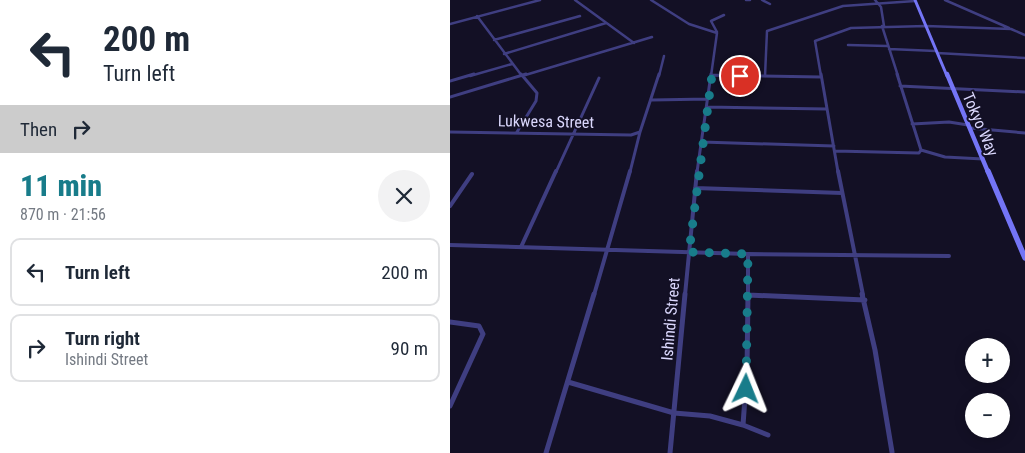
<!DOCTYPE html>
<html lang="en">
<head>
<meta charset="utf-8">
<style>
	body { margin:0; font-family:"Roboto Condensed",sans-serif; background:#f2f2f3; color:#1f2937; height:100vh; display:flex; flex-direction:column; font-size:19px; white-space:nowrap }
	* { box-sizing:border-box; margin:0 }
	p { font-size:16px; color:#747a83 }
	.icon { flex:none; width:28px; height:28px; fill:none; stroke:currentColor; stroke-width:2; stroke-linecap:round; stroke-linejoin:round }
	.map { position:relative; flex:1; overflow:hidden }
	.panel { display:flex; flex-direction:column; background:#fff; width:450px }
	.panel>* { flex:none }
	.banner { background:#fff; color:#1f2937; overflow:hidden }
	.fabs { position:absolute; left:515px; top:338px; display:grid; gap:10px }
	.fabs a { display:grid; place-items:center; width:45px; height:45px; border-radius:50%; background:#fff; box-shadow:0 2px 12px #0003; font-size:25px }
	.pin { position:absolute; display:grid; place-items:center; width:42px; height:42px; color:#fff; margin:-21px; border:2px solid #fff; border-radius:50%; box-shadow:0 1px 5px #0007 }
	.me { position:absolute; width:55px; margin:-28px; rotate:2deg; stroke-linejoin:round; filter:drop-shadow(0 0 4px #0008) }
	.turn { display:flex; align-items:center; gap:18px; height:105px; padding:0 20px; font-size:22px }
	.turn .icon { width:65px; height:65px; stroke-width:2.5 }
	.turn b { display:block; font-size:35px; line-height:42px }
	.then { display:flex; align-items:center; height:48px; padding:0 20px; background:#0003; gap:10px; font-size:19px }
	.round { display:grid; place-items:center; flex:none; width:52px; height:52px; border-radius:26px; background:#f2f2f3 }
	.headline { display:flex; align-items:center; justify-content:space-between; height:85px; padding:0 20px }
	h1 { font-size:30px; font-weight:800; line-height:38px; color:#187c8a }
	ul { padding:0; list-style:none }
	li { display:flex; align-items:center; gap:15px; height:68px; margin:0 10px 8px; padding:0 10px; border:2px solid #e0e1e3; border-radius:10px }
	li div { flex:1 }
	li b { display:block; font-size:19px }
	li em { font-style:normal }
	main { display:flex; flex:1; min-height:0 }
	.map>svg:first-child { display:block }
	.lines { fill:none; stroke-linecap:round; stroke-linejoin:round }
	.street-far3 { stroke:#3f3e81; stroke-width:2.5 }
	.street-far2 { stroke:#3f3e81; stroke-width:3 }
	.street-far1 { stroke:#3f3e81; stroke-width:4 }
	.street { stroke:#3f3e81; stroke-width:5 }
	.secondary-far2 { stroke:#7475f6; stroke-width:3 }
	.secondary-far1 { stroke:#7475f6; stroke-width:4.5 }
	.secondary { stroke:#7475f6; stroke-width:5.5 }
	.route { stroke:#187c8a; stroke-width:9; stroke-dasharray:0 16.2 }
	.labels { text-anchor:middle; stroke-width:4; stroke-linejoin:round; paint-order:stroke }
	.street-label { font-size:16px; fill:#dad7fc; stroke:#131025 }
</style>
</head>
<body>
<main>
<section class="panel">
<div class="banner">
<div class="turn"><svg class="icon" aria-label="left" viewBox="0 0 24 24"><path d="M17 20v-9H6M10 6l-5 5 5 5"/></svg><div><b>200 m</b>Turn left</div></div>
<div class="then">Then<svg class="icon" aria-label="right" viewBox="0 0 24 24"><path d="M7 20v-9h11M14 6l5 5-5 5"/></svg></div>
</div>
<div class="headline"><div><h1>11 min</h1><p>870 m · 21:56</p></div><a class="round"><svg class="icon" aria-label="close" viewBox="0 0 24 24"><path d="M6 6l12 12M18 6L6 18"/></svg></a></div>
<ul>
<li><svg class="icon" aria-label="left" viewBox="0 0 24 24"><path d="M17 20v-9H6M10 6l-5 5 5 5"/></svg><div><b>Turn left</b></div><em>200 m</em></li>
<li><svg class="icon" aria-label="right" viewBox="0 0 24 24"><path d="M7 20v-9h11M14 6l5 5-5 5"/></svg><div><b>Turn right</b><p>Ishindi Street</p></div><em>90 m</em></li>
</ul>
</section>
<div class="map">
<svg width="575" height="453" viewBox="0 0 575 453">
	<rect width="100%" height="100%" fill="#131025"/>
	<g class="lines">
		<path class="street-far3" d="M125,0L184,43
			M201,0L239,24L267,33L261,76
			M296,0H300
			M312,0L320,4
			M425,0L431,7L434,26
			M495,0L559,28
			M27,16L72,76
			M0,24L90,0
			M432,26L448,76
			M267,32L261,21L274,15
			M44,40L130,16
			M398,45L437,46
			M439,49L486,51
			M487,53L575,58
			M54,54L156,23
			M261,75L295,76
			M20,76L62,64
			M72,76L202,37
			M209,76L214,56
			M315,76L317,31L393,6L465,1
			M371,76L365,41L401,28L476,26L561,29L575,35"/>
		<path class="street-far2" d="M371,74L388,172
			M447,74L471,150
			M261,75L371,77
			M0,81L24,74
			M450,86L575,92
			M0,97L76,74
			M202,100L258,99
			M257,107L377,109
			M462,124L499,122L518,125
			M520,128L575,133
			M0,132L181,135L190,132
			M67,132L86,101L87,93L71,74
			M252,142L384,146
			M385,151L469,153L471,150L495,157L533,159
			M106,172L149,78
			M180,172L190,132L209,74
			M247,172L261,74"/>
		<path class="street-far1" d="M388,171L413,295
			M245,188L392,193
			M0,206L22,174
			M0,245L298,254L499,256
			M71,247L106,171
			M144,295L180,171
			M235,295L247,171
			M298,295V254
			M298,295H304"/>
		<path class="street" d="M298,294L297,370L293,425L318,435
			M412,294L425,350L442,452
			M298,295L415,300
			M0,322L29,326L33,334L0,406
			M118,382L224,413L260,416L293,425
			M96,453L144,294
			M220,453L235,294"/>
		<path class="secondary-far2" d="M465,0L497,76"/>
		<path class="secondary-far1" d="M497,74L538,172"/>
		<path class="secondary" d="M538,171L575,258"/>
	</g>
	<g class="lines">
		<path class="route" d="M290,76L262,75L239,252L298,254L296,389"/>
	</g>
	<g class="labels">
		<g class="street-label">
			<text transform="translate(96 121) rotate(1)" y="6">Lukwesa Street</text>
			<text transform="translate(531 124) rotate(67)" y="6">Tokyo Way</text>
			<text transform="translate(220 319) rotate(-85)" y="6">Ishindi Street</text>
		</g>
	</g>
</svg>
<div class="fabs">
<a>+</a>
<a>−</a>
</div>
<div class="pin" style="left:290px;top:76px;background:#d93025"><svg class="icon" aria-label="arrive" viewBox="0 0 24 24"><path d="M6 21V4h12l-3 4 3 4H6"/></svg></div>
<svg class="me" style="left:296px;top:389px" viewBox="-20 -20 40 40"><path d="M0-17L14 15 0 8-14 15z" fill="#187c8a" stroke="#fff" stroke-width="4"/></svg>
</div>
</main>
</body>
</html>
